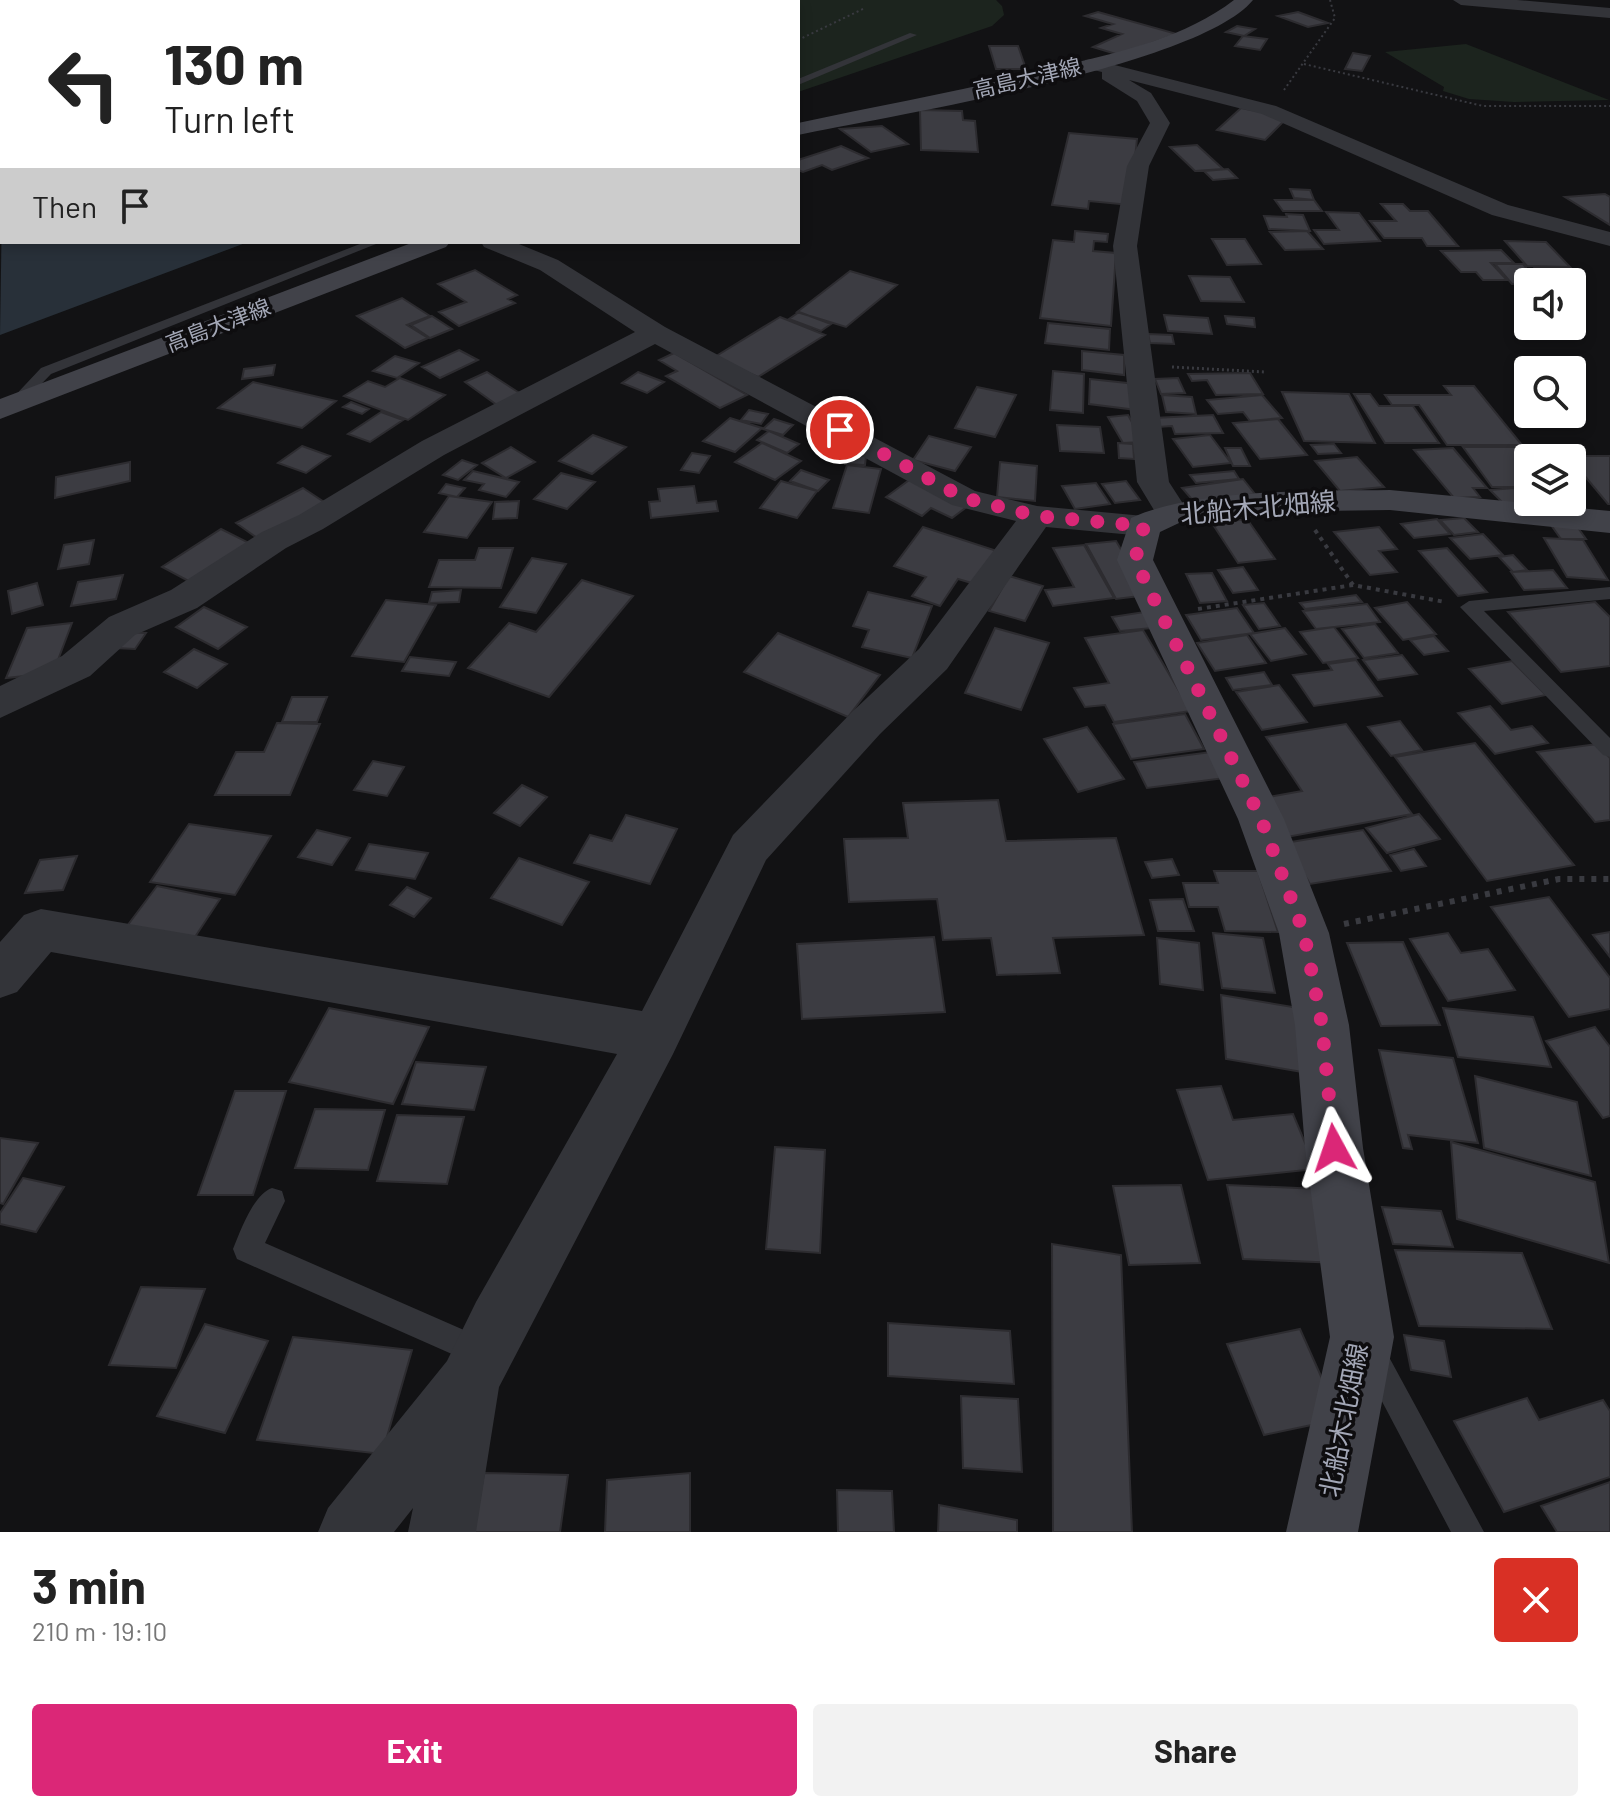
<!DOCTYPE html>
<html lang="en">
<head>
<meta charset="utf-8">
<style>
	body { margin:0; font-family:Barlow,"Noto Sans JP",sans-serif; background:#f2f2f2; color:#222; height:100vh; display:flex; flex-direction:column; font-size:30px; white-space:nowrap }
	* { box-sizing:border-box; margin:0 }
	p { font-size:26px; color:#767676 }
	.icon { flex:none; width:44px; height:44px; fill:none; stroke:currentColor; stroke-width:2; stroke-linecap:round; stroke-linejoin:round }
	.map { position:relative; height:1532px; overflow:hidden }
	.drawer { display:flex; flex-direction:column; background:#fff; flex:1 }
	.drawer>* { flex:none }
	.top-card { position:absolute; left:0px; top:0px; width:800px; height:244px; box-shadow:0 4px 12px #0003; background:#fff; color:#222; overflow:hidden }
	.fabs { position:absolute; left:1514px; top:268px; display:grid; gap:16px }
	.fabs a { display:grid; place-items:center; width:72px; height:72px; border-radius:8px; background:#fff; box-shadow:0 4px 12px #0003; font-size:40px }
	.pin { position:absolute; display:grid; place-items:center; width:68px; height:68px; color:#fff; margin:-34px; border:4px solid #fff; border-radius:50%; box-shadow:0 2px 8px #0007 }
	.me { position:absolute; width:88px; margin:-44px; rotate:355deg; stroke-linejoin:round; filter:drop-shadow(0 0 6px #0008) }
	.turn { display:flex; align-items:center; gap:28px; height:168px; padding:0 32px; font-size:36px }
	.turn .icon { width:104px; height:104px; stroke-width:2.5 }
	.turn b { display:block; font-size:56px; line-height:68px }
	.then { display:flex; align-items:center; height:76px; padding:0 32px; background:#0003; gap:16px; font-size:30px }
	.round { display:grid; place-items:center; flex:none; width:84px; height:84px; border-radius:8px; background:#f2f2f2 }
	.summary { display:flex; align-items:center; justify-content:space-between; height:136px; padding:0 32px }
	h1 { font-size:48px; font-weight:700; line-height:60px }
	.cta { display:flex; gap:16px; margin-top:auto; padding:16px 32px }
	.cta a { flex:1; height:92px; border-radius:8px; background:#db2777; color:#fff; font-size:32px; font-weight:700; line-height:92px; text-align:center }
	.cta a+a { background:#f2f2f2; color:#222 }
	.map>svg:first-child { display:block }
	.green { fill:#1c241e }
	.water { fill:#283039 }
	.building { fill:#3c3c42; stroke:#2d2c30; stroke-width:2 }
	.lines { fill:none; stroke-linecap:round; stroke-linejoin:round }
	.path-far3 { stroke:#393a40; stroke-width:2; stroke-dasharray:2 3; stroke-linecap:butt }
	.path-far2 { stroke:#393a40; stroke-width:3; stroke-dasharray:2 3; stroke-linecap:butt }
	.path-far1 { stroke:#393a40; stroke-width:4; stroke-dasharray:4 5; stroke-linecap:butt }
	.path { stroke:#393a40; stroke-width:6; stroke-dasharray:5 7; stroke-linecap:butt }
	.service { fill:#333439; fill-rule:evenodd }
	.minor { fill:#333439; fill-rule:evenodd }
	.secondary { fill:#414249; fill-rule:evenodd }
	.route { stroke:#db2777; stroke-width:14; stroke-dasharray:0 25.2 }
	.labels { text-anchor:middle; stroke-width:7; stroke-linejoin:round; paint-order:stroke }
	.far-street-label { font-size:22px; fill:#a3a7b6; stroke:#0e0d0f }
	.street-label { font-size:26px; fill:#a3a7b6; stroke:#0e0d0f }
</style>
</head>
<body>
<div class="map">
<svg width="1610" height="1532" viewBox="0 0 1610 1532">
	<rect width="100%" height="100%" fill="#121214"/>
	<path class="green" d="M0,0H385L2,2L0,183Z
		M724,0H996L1002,6L1004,15L992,26L798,92V2H721Z
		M1466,44L1609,100L1514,102L1469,99L1443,91L1444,87L1385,52Z"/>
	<path class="water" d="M2,205V242H248L0,335Z"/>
	<path class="building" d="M1098,12L1177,34L1119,55L1093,47L1122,34L1101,28L1113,24L1085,16Z
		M1298,12L1328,23L1308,27L1278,16Z
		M1237,26L1255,29L1244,36L1226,32Z
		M1243,36L1267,39L1260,50L1235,46Z
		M989,46H1018L1026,69H996Z
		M1353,53L1370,56L1362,71L1345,69Z
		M1241,108L1288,117L1265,140L1217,130Z
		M920,110L962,111L963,120L975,121L978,152L921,150Z
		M882,126L908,144L871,152L840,129Z
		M1069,133L1137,139L1130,205L1089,201L1088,209L1052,205Z
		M1197,145L1223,169L1195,171L1170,147Z
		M841,146L868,158L832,170L822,165L803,172L798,170V160Z
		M1228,169L1237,178L1213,180L1204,171Z
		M1290,189L1310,190L1314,200L1294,198Z
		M1605,194L1610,197V225L1565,197Z
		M1275,200H1314L1322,211H1283Z
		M1381,204H1403L1410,211H1428L1458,246H1427L1422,238H1384L1370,221H1396Z
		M1326,212L1359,213L1380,241L1324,244L1314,230H1339Z
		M1286,214L1303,215L1310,231L1269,229L1264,216L1287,217Z
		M1075,231L1108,234L1107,242L1094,241L1093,251L1116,253L1111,326L1040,318L1053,240L1074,242Z
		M1307,231L1323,249L1285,250L1270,232Z
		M1212,239H1245L1261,264L1227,265Z
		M1505,241L1546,242L1570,267L1527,266Z
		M1501,250L1514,263H1491L1507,280H1483L1476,272H1461L1441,251Z
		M1495,264H1523L1537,282L1512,284Z
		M1534,267L1568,269L1579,285L1544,282Z
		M475,270L517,295L508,299L515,303L459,326L439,312L466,302L438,284Z
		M850,271L897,285L846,327L797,312Z
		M1189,276L1230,277L1244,302L1201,301Z
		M402,298L430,316L407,325L428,338L405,348L357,316Z
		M799,312L831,324L821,331L789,319Z
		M1164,315L1208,318L1212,334L1168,331Z
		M432,316L452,329L430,338L411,325Z
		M1225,316L1254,318L1255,327L1227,324Z
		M780,317L825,335L758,377L713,358Z
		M1048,323L1110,329L1109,350L1045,343Z
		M1148,334L1172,335L1174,344L1150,343Z
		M459,350L478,360L440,378L422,367Z
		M1082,351L1124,355V375L1082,370Z
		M674,353L747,395L720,408L666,376L677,371L659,360Z
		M395,356L419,363L397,378L373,371Z
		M275,365L273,375L242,379L244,369Z
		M1053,371L1084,374L1083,413L1050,410Z
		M487,372L521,394L497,405L465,382Z
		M638,372L664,382L647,393L622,383Z
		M1250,373L1263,394L1216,395L1207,380L1192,381L1188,374Z
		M400,378L445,395L408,420L344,396L368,381L385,387Z
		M1178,378L1185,393L1161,394L1155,379Z
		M1090,379L1136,384L1137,410L1089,404Z
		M253,382L336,401L302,428L218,408Z
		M1444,386H1474L1522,445H1447L1419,405H1392L1385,395H1451Z
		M977,387L1016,395L995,437L955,428Z
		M1282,392L1349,394L1375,443L1304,441Z
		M1354,394H1370L1379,406H1413L1439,443H1385Z
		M1162,395L1192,397L1196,414L1166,412Z
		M1262,395L1282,418L1250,421L1243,412L1218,414L1207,400Z
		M351,402L369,409L362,414L343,407Z
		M749,410L768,414L761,424L741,420Z
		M381,412L403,420L370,442L348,434Z
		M1128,415L1143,442L1123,443L1108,417Z
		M1213,415L1223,433L1175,434L1172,426L1158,427L1154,418Z
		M730,418L762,428L735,452L703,441Z
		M774,419L793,425L783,435L763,429Z
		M1278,419L1307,455L1260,459L1233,423Z
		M1057,425L1100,427L1104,453L1060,451Z
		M769,431L799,444L787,453L757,440Z
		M593,435L626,447L592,474L559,461Z
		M1210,435L1231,463L1193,467L1173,439Z
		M929,436L971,447L955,471L913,460Z
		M762,443L801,461L775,480L735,462Z
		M1118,443L1133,444L1134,459L1119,458Z
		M1334,444L1341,453L1318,454L1311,445Z
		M302,446L330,456L306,473L278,463Z
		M511,447L535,462L506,478L482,463Z
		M1463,447H1519L1528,459V499L1519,487H1492Z
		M1225,448H1241L1250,466H1233Z
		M1453,448L1487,488H1473L1480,497L1454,498L1414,450Z
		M692,453L710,456L699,473L681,470Z
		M846,455L866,456L865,465L845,464Z
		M1568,456H1610V504H1608Z
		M1357,457L1384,487L1340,491L1315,461Z
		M462,460L477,465L458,480L443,475Z
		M130,462V481L55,498L56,477Z
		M1000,462L1037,466L1035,501L997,497Z
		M847,465L881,469L869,513L833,508Z
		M801,470L829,480L818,491L790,481Z
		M473,471L519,482L506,497L479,490L484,484L464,480Z
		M1234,471L1239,479L1196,483L1190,475Z
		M561,473L595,482L567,509L534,499Z
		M912,478L968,506L952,518L931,508L922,516L886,497Z
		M1243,479L1255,494L1195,503L1182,488Z
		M781,481L817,491L797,518L760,508Z
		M1126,481L1140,500L1115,503L1102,484Z
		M1096,483L1110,504L1075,509L1062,486Z
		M446,484L465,488L457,497L439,493Z
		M694,486L697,503L716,501L718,511L651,518L649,502L660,501L658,489Z
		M303,488L327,504L260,540L236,523Z
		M1514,488L1531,505L1507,507L1490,490Z
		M449,496L492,502L467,538L424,532Z
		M519,501L517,518L493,519L495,502Z
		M1464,518L1478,532L1454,535L1440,520Z
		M1247,519L1275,559L1238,563L1212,523Z
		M1437,519L1450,534L1414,538L1401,524Z
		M1551,525H1576L1586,539H1561Z
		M923,527L997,551L975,584L958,579L940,606L912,596L926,577L894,566Z
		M1379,527L1397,549L1379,551L1397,572L1370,575L1334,532Z
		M221,529L257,547L198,586L162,567Z
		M1483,534L1503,555L1470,559L1450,538Z
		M1544,538L1583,540L1608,580L1567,577Z
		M94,540L89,564L58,569L64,545Z
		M1116,541L1148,595L1116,599L1086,544Z
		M1084,545L1114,598L1053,606L1045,590L1074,587L1053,548Z
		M479,548H513L501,588L429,587L439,560H475Z
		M1447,548L1487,592L1458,596L1419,551Z
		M1513,555L1527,570L1513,572L1499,557Z
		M532,558L566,564L536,613L500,607Z
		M1243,567L1258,590L1233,593L1218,570Z
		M1553,570L1567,588L1524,590L1511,572Z
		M1212,573L1227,601L1200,603L1186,574Z
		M123,575L116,599L71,606L78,582Z
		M1009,576L1043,586L1025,621L989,611Z
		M582,580L633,596L549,697L468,668L509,623L536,632Z
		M37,583L43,605L12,614L8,591Z
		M461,590L459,602L429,603L432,592Z
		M868,592L932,606L912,658L862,647L869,630L853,626Z
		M1356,595L1362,602L1305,609L1300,603Z
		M386,600L436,605L404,662L352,656Z
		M1407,602L1436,634L1403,640L1375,608Z
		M1595,602L1610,617V666L1561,672L1508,612Z
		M1264,603L1280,626L1259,629L1243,605Z
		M1367,604L1380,622L1316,629L1303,611Z
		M204,607L247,627L218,649L176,627Z
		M1237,608L1254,633L1201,640L1186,615Z
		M1144,612L1153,628L1120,631L1112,617Z
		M72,623L53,673L6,678L27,628Z
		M1375,624L1398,653L1364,658L1342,629Z
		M1334,627L1358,658L1323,663L1300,632Z
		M995,628L1049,643L1021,710L965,693Z
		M1285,628L1306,654L1271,661L1250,634Z
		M1143,630L1191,711L1114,722L1105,705L1085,707L1074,688L1109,683L1085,638Z
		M127,632L146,633L135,649L116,648Z
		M778,633L880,675L848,717L744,672Z
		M1247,635L1266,663L1215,671L1197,643Z
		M1434,636L1448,651L1424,655L1410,640Z
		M194,649L227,664L197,688L164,672Z
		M1402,655L1417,674L1378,680L1363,660Z
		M410,657L456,662L449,676L402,671Z
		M1356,660L1382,696L1314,706L1293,675L1332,670L1328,664Z
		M1512,661L1546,695L1502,704L1469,669Z
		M1264,672L1272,685L1233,690L1226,678Z
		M1279,685L1307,722L1262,730L1236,692Z
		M292,697H327L317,722H282Z
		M1490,706L1511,730L1532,726L1548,743L1495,754L1458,713Z
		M1185,714L1204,749L1131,759L1113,724Z
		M1400,721L1422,750L1391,756L1368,727Z
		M277,723L320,724L290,795H215L236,752H264Z
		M1346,724L1412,814L1287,837L1263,798L1302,791L1266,737Z
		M1087,727L1124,779L1078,792L1044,739Z
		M1475,743L1574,865L1487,881L1395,757Z
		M1597,744L1610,758V820L1595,822L1537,752Z
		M1211,752L1225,778L1147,788L1134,762Z
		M373,761L404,767L387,796L354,790Z
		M522,785L547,797L520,826L494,813Z
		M998,800L1006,841L1116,838L1144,935L1053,938L1060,973L997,975L991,938L943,940L937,899L849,902L844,839L908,838L903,803Z
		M1419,814L1440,839L1387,853L1366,828Z
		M626,815L677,829L650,884L574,863L590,835L612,841Z
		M189,824L271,836L235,895L150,882Z
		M317,830L350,838L332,865L298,857Z
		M1363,830L1391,871L1310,884L1285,843Z
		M369,844L428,853L415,879L356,870Z
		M1414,849L1426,866L1401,871L1390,855Z
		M77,856L63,890L25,893L40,860Z
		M519,858L589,882L562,925L491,898Z
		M1172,859L1179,875L1152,878L1145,862Z
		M1214,871H1258L1278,932L1225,931L1218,907H1189L1183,883H1218Z
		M157,886L220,899L193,940L127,926Z
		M407,887L431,898L414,917L390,905Z
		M1549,897L1610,978V1009L1569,1017L1491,907Z
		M1183,899L1194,931H1158L1150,900Z
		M1610,932V957L1593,935Z
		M1213,933L1263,938L1275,993L1222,988Z
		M1448,933L1461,953L1488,949L1515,990L1448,1001L1410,939Z
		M934,937L945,1012L802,1019L797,944Z
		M1157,938L1199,943L1203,990L1160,984Z
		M1403,942L1440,1025L1381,1026L1347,943Z
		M1221,995L1299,1008L1308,1073L1226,1059Z
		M329,1008L429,1027L393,1104L289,1082Z
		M1443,1008L1533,1017L1551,1067L1458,1057Z
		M1595,1027L1610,1047V1116L1603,1118L1546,1041Z
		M1379,1050L1453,1058L1478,1143L1408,1135L1412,1149L1403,1148Z
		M416,1062L486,1067L474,1110L402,1104Z
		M1475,1076L1577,1102L1591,1176L1484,1148Z
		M1221,1086L1233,1120L1293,1114L1316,1169L1208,1180L1177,1090Z
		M235,1091H286L253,1195H198Z
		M315,1109L385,1110L368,1170L295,1168Z
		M397,1115L464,1117L447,1184L377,1181Z
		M0,1138L38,1143L3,1204L0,1203Z
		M1451,1142L1595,1182L1609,1263L1457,1219Z
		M775,1147L825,1150L820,1253L766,1249Z
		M23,1178L64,1187L36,1232L0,1224V1213Z
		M1181,1185L1200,1263L1129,1265L1113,1186Z
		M1227,1185L1319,1189L1339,1263L1243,1259Z
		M1382,1207L1441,1211L1453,1247L1393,1244Z
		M1052,1244L1121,1255L1132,1532H1053Z
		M1395,1250L1522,1253L1552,1329L1419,1326Z
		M141,1287L205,1289L176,1368L109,1365Z
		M888,1323L1010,1331L1014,1384L888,1376Z
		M205,1324L268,1341L225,1433L157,1416Z
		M1300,1329L1340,1419L1264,1435L1227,1344Z
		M1404,1335L1444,1341L1451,1377L1411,1370Z
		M293,1337L412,1350L382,1454L257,1440Z
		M961,1396L1018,1399L1022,1472L963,1468Z
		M1527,1398L1539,1420L1603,1400L1610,1411V1477L1504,1512L1454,1421Z
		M484,1473L568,1475L560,1532H474Z
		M690,1473V1532H605L607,1480Z
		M1610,1482V1532H1557L1541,1506Z
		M837,1490L892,1491L894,1532H838Z
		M939,1505L1017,1520V1532H938Z"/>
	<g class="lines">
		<path class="path-far3" d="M798,40L865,8
			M1304,64L1483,106H1610
			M1284,90L1335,18L1330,0"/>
		<path class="path-far2" d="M1172,367L1265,372"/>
		<path class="path-far1" d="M1315,530L1353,585
			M1198,609L1353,585L1445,602"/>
		<path class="path" d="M1344,924L1559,879H1610"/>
		<path class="service" d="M910,33L917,35L798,85V79Z
			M365,242H381L51,374L21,405L9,402L41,368Z
			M1610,587V599L1484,611L1610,738V757L1603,755L1460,607L1469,601Z
			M272,1188L282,1191L285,1201L265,1243L489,1341L494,1351L489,1361L479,1366L237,1259L233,1249C241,1230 253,1195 272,1188Z
			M1373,1341L1383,1346L1484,1532H1451L1358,1356L1363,1346Z"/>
		<path class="minor" d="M1453,0H1517L1610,8V18L1461,5Z
			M1091,59L1276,106L1508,205L1610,232V246L1492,215L1262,114L1129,80L1151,93L1170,123L1149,166L1137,246L1169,482L1189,513L1184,520L1172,523L1160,520L1137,482L1113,246L1127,166L1150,123L1137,101L1102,79V72L1085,68V60Z
			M481,242H514L558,260L665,327L975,491L1037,506L1144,516L1156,519L1161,526L1156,533L1144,536L1046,527L947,669L880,734L766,860L673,1054L499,1387L476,1532H408L413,1508L394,1532H318L328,1508L447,1361L476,1302L617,1054L51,952L17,992L0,998V942L24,915L41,909L642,1011L733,835L852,712L919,649L1016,521L952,505L655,344L444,455L323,529L286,548L197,608L135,635L90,676L0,718V686L62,656L109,617L171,590L262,532L299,515L422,441L635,332L540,270L484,247Z"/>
		<path class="secondary" d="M1234,0H1253C1199,66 891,116 798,135V123C887,104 977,88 1066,65C1123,51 1186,37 1234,0Z
			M414,242H450L446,247L0,419V399Z
			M1390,490L1610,511V533L1390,510L1321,511L1179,523L1160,532L1153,560L1284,819L1329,933L1349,1025L1363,1148L1394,1337L1358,1532H1286L1330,1337L1305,1148L1295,1025L1279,933L1238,819L1117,560L1131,518C1197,488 1316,491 1390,490Z"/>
	</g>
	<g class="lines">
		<path class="route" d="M840,430L964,498L1037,516L1144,526L1135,560L1261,819L1304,933L1322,1025L1334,1148"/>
	</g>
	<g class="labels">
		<g class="far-street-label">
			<text transform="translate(1027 78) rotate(-13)" y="8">高島大津線</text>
			<text transform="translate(218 325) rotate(-21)" y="8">高島大津線</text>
		</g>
		<g class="street-label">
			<text transform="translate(1258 508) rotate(-5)" y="9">北船木北畑線</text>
			<text transform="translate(1344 1420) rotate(-79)" y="9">北船木北畑線</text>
		</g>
	</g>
</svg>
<div class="fabs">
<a><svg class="icon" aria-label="sound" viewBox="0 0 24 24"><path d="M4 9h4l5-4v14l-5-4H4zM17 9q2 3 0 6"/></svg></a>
<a><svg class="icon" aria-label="search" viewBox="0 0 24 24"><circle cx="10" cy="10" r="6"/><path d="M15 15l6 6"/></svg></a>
<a><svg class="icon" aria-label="layers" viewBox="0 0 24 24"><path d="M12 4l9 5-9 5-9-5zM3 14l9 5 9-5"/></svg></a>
</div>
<div class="pin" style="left:840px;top:430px;background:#d93025"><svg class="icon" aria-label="arrive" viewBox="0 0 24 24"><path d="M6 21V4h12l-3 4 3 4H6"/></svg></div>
<svg class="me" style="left:1334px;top:1148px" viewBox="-20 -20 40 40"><path d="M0-17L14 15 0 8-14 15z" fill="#db2777" stroke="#fff" stroke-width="4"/></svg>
<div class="top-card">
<div class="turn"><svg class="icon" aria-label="left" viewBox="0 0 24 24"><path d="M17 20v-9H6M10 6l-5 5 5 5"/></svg><div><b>130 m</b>Turn left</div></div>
<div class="then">Then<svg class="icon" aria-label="arrive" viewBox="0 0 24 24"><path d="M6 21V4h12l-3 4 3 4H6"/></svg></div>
</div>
</div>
<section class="drawer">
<div class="summary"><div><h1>3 min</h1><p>210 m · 19:10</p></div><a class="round" style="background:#d93025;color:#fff"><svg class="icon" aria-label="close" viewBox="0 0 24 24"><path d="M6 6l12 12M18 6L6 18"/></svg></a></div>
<div class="cta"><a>Exit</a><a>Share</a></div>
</section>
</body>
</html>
